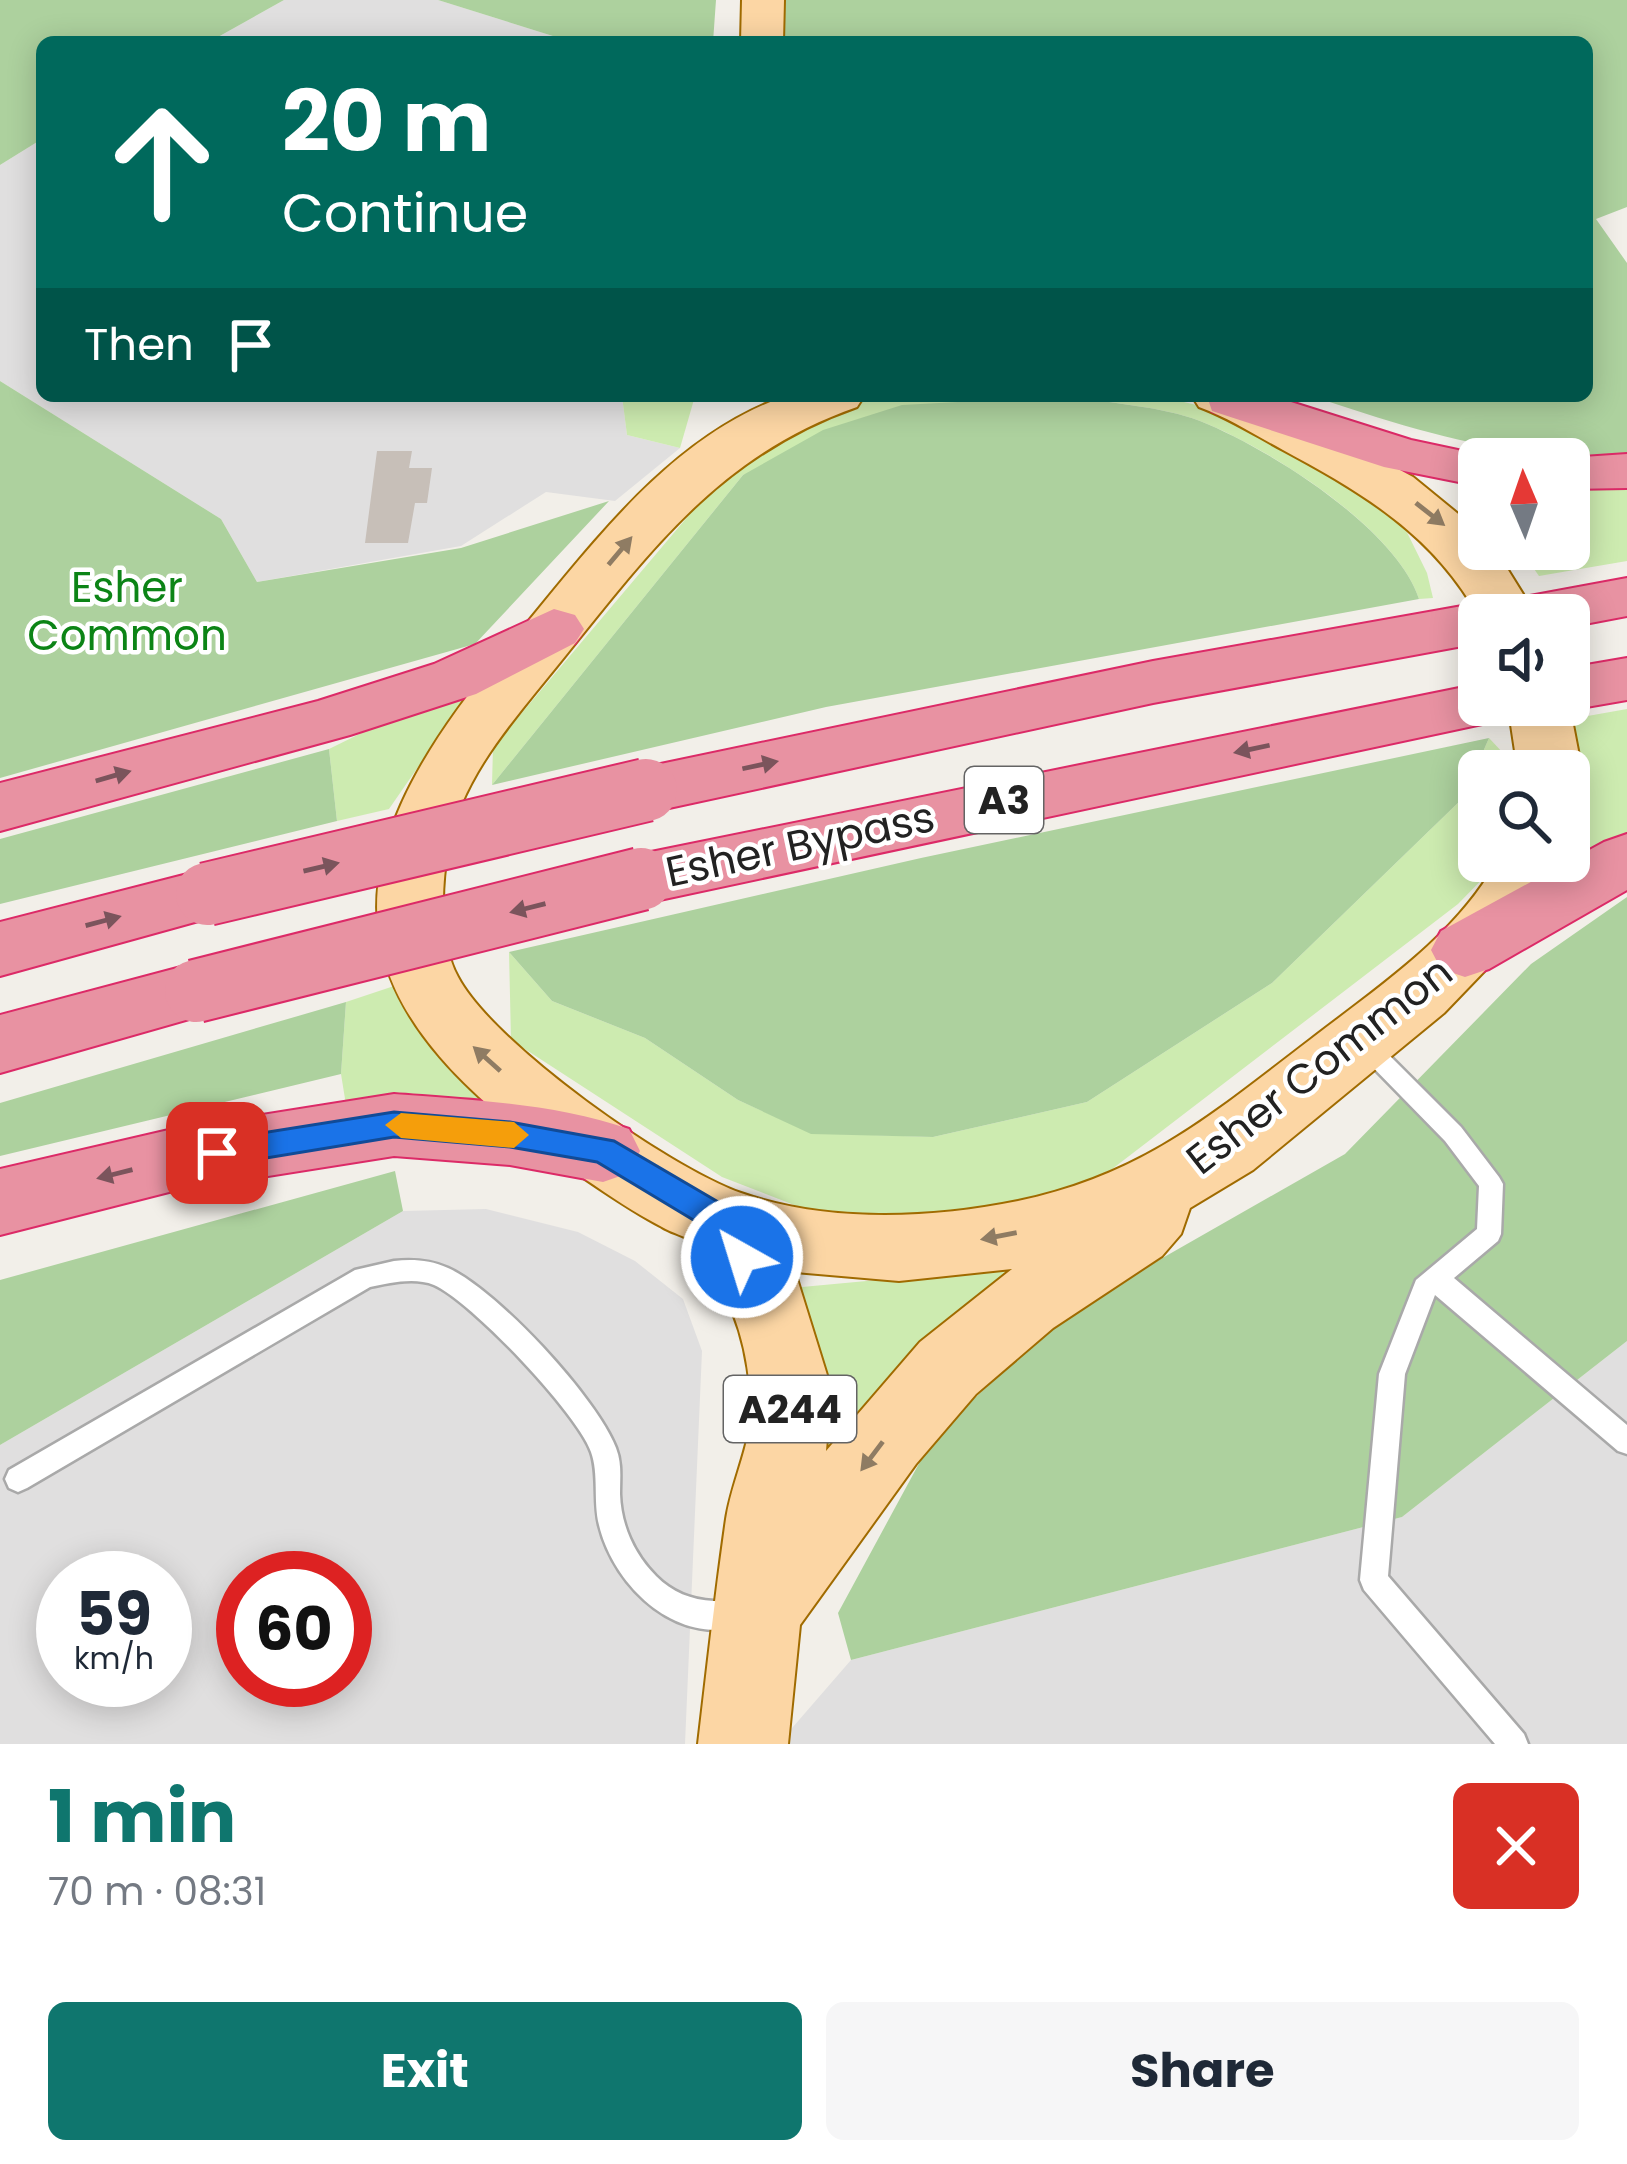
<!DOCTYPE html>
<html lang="en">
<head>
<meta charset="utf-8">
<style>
	body { margin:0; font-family:Poppins,sans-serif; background:#f6f6f7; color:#1f2937; height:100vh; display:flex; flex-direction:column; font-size:45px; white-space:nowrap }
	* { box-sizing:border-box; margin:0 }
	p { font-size:39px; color:#747a83 }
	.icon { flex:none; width:66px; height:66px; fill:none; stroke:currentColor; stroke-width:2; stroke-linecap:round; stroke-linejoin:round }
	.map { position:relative; height:1744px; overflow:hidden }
	.panel { display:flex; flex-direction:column; background:#fff; flex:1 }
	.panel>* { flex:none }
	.top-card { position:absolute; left:36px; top:36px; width:1557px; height:366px; border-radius:18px; box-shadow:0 6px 30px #0003; background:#00695c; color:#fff; overflow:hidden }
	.needle { width:78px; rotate:358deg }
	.tools { position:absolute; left:1458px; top:438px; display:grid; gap:24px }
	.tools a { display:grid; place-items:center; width:132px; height:132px; border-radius:18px; background:#fff; box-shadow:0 6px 30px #0003; font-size:60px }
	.speed { position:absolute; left:36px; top:1551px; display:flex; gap:24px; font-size:60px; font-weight:700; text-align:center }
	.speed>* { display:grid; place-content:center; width:156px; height:156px; border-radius:50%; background:#fff; box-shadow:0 6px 30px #0003; line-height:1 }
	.speed small { font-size:30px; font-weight:400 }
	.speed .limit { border:18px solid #d22; background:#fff; color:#111 }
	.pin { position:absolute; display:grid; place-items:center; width:102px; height:102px; color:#fff; margin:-51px; border-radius:24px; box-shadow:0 6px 18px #0006 }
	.me { position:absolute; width:132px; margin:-66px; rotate:321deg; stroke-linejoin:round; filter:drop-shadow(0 0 9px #0008) }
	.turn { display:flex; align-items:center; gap:42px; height:252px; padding:0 48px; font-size:54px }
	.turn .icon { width:156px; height:156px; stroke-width:2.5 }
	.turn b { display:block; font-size:84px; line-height:102px }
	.then { display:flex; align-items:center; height:114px; padding:0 48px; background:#0003; gap:24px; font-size:45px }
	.round { display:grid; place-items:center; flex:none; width:126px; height:126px; border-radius:18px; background:#f6f6f7 }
	.summary { display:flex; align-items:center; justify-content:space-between; height:204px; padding:0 48px }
	h1 { font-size:72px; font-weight:700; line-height:90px; color:#0f766e }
	.action { display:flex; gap:24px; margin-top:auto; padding:24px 48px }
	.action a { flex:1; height:138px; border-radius:18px; background:#0f766e; color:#fff; font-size:48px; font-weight:700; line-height:138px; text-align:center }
	.action a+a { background:#f6f6f7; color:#1f2937 }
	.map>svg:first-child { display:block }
	.residential { fill:#e0dfdf; fill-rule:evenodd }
	.grass { fill:#cdebb0 }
	.forest { fill:#add19e }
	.building { fill:#c7bfb8 }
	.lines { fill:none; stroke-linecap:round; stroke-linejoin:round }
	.lane-casing { stroke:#a9a9a9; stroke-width:5 }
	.primary-casing { stroke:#a06b00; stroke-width:4 }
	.highway-casing { stroke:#dc2a67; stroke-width:4 }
	.lane { fill:#fff; fill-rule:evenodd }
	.primary { fill:#fcd6a4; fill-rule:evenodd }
	.highway { fill:#e892a2; fill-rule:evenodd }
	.highway-bridge-casing { stroke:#dc2a67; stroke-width:66; stroke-linecap:butt }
	.highway-bridge { stroke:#e892a2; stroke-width:62 }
	.oneway { fill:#8f7c63 }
	.oneway2 { fill:#7b545c }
	.route { fill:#1a73e8; stroke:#114b97; stroke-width:3 }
	.slow { fill:#f59e0b }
	.labels { text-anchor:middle; stroke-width:9; stroke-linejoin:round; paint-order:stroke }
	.shield { fill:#fff; stroke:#646464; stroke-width:3 }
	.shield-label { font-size:39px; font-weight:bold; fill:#222 }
	.park-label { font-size:42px; fill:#0c8416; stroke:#fff }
	.street-label { font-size:42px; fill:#222; stroke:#fff }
</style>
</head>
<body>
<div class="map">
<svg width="1627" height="1744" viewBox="0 0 1627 1744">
	<rect width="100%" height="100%" fill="#f2efe9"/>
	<path class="residential" d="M284,0H438L572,42H209Z
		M42,139V396H622L627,435L680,448L615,501L546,492L461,546L257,582L221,519L0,381V165Z
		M486,1209L578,1232L635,1261L683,1299L702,1351L685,1744H0V1445L403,1211ZM63,1578H165V1680H63ZM243,1578H345V1680H243Z
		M1627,1341V1744H786V1735L851,1660L1402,1517Z"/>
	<path class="grass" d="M622,396H695L680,448L627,435Z
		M1062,396L987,397L743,475L492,785L493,747L738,457L821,413L880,397Z
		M1071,396H1159L1213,409L1396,510L1427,573L1433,598L1419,599C1396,528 1269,448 1200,421C1161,406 1112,404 1071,396Z
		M1569,488H1627V561L1539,576L1520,549H1569Z
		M484,691L427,754L389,809L337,821L329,749L394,717Z
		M1627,709V833L1574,861L1578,771L1565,720Z
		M1489,738L1520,771H1479V861H1500L1458,904L1103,1176L1031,1203L871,1221L807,1210L722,1177L511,1040L509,952L552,1001L645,1038L738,1100L811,1133L933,1137L1087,1102L1272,983L1463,798Z
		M397,985L494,1109L346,1105L341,1074L346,1002Z
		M1028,1266L920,1344L857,1413L813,1477L797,1292L802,1287Z"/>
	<path class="forest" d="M0,0H284L209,42H42V139L0,165Z
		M438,0H716L713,42H572Z
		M779,0H1627V207L1596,219L1627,263V453C1518,464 1413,430 1312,396H1587V42H777Z
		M0,381L221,519L257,582L461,548L609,501L475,644L0,778Z
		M1071,396C1112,404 1161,406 1200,421C1268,448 1396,528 1419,599L826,707L492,785L743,475L823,430L902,405Z
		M1489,738L1463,798L1272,983L1087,1102L933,1137L811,1134L738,1100L645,1038L552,1001L509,952L921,858Z
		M329,749L337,821L0,904V839Z
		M1627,897V1341L1402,1517L851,1660L838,1613L935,1434L1073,1309L1345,1154L1531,964Z
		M346,1002L341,1074L0,1156V1103Z
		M395,1171L403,1211L0,1445V1280Z"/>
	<path class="building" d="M377,451H412L409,468H432L427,503H415L408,543H365Z"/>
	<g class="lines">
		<g class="lane-casing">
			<path id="lane" d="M1365,1036L1373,1039L1461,1127L1499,1177L1503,1184L1501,1234L1498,1241L1454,1278L1627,1425V1454L1618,1451L1435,1295L1405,1374L1388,1576L1524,1734L1528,1744H1495L1364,1590L1360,1580L1379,1374L1416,1280L1477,1229L1479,1186L1445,1141L1357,1051L1354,1045L1357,1039Z
				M394,1261C413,1259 430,1260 448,1268C497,1290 597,1398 616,1448C622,1463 620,1478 620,1494C621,1525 634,1554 656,1576C672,1592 691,1600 714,1601C727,1602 737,1598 750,1603L754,1613L750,1623C681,1651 614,1588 599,1525C593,1501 599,1474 591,1452C578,1414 471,1301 434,1285C414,1277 390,1283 370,1287L27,1488L18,1492L9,1488L5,1479L9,1470L355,1270Z"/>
		</g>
		<g class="primary-casing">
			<path id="primary" d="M742,0H784L783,42H741Z
				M786,396H864L857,407C722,454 652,548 566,655C520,713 461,774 448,849C441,887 439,943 458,977C494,1045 668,1167 741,1193C827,1223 930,1219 1018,1201C1143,1175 1213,1114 1311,1039C1377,988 1456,936 1497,861H1563L1519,935L1444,1013L1253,1170L1190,1208L1181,1234L1162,1256L1053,1328L976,1394L916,1464L800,1625L788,1744H698C707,1669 715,1594 726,1519C730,1492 741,1466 747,1440C756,1397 746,1337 726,1298C719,1282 707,1255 694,1243C687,1236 671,1233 662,1227C635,1213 610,1196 585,1179C337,1011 311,878 506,648C585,555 666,437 786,396ZM1012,1269L920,1342L826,1451L831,1388L795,1272L899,1281Z
				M1192,396H1263L1413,477L1479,531V549H1495L1536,615L1479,617C1434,535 1363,493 1283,450C1255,435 1229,418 1199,407Z
				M1569,704L1582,771L1569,788V771H1518L1508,705Z"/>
		</g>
		<g class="highway-casing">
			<path id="highway" d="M1207,396H1272L1411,440L1500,459H1479V486L1384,467L1212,411Z
				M1627,454V488L1569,489V459H1553Z
				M1627,578V616L1569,627V615H1479V643L1153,703L646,813L623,806L614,790L623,774L646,767L1153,661L1479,603L1498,608L1502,601Z
				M554,609L575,615L584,629L575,643L476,694L350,735L0,831V783L318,701L434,664Z
				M1627,658V700L1569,710L1551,705H1569V668Z
				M1479,684V705H1510L1501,720L641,904L618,897L608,879L618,861L641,854Z
				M1627,834V890L1489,969L1465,977L1441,969L1431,950L1441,931L1604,842Z
				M207,869L231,876L240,894L231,912L0,976V922Z
				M196,963L221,972L231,991L221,1010L0,1073V1015Z
				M394,1094C473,1100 554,1103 629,1129L640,1151L629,1173L603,1182L510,1165L394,1156L173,1191L0,1235V1169L173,1129Z"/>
		</g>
		<use href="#lane" class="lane"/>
		<use href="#primary" class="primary"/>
		<use href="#highway" class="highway"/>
		<g class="highway-bridge-casing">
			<path id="highway-bridge" d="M207,894L646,790
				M196,991L641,879"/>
		</g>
		<use href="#highway-bridge" class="highway-bridge"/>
	</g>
	<defs><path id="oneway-solid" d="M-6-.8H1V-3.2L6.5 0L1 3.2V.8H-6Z" transform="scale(3)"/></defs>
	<g class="oneway">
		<use href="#oneway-solid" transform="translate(1430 514) rotate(38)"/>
		<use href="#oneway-solid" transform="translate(620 551) rotate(-50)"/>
		<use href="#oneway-solid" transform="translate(487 1059) rotate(-138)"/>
		<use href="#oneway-solid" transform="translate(999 1236) rotate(169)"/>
		<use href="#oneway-solid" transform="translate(872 1456) rotate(127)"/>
	</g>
	<g class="oneway2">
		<use href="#oneway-solid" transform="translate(1252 749) rotate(168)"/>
		<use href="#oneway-solid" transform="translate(760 765) rotate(-12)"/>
		<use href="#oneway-solid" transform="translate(113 776) rotate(-16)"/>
		<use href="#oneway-solid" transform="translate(321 867) rotate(-13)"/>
		<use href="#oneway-solid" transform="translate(528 908) rotate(166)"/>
		<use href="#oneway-solid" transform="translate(103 921) rotate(-15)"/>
		<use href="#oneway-solid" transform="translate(115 1174) rotate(166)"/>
	</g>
	<path class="route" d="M394,1112L510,1122L614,1141L732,1210L758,1257L753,1267H731L710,1230L597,1162L510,1147L394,1137L217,1166L202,1153L217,1140Z"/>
	<path class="slow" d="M401,1113L514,1122L529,1135L514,1148L401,1138L385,1125Z"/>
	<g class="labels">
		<g class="shield">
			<rect x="965" y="767" width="78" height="66" rx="9"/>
			<rect x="724" y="1376" width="132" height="66" rx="9"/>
		</g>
		<g class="shield-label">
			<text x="1004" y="814">A3</text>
			<text x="790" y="1423">A244</text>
		</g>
		<g class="park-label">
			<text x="127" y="602">Esher<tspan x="127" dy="48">Common</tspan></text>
		</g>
		<g class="street-label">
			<text transform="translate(800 844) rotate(-12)" y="15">Esher Bypass</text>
			<text transform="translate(1319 1065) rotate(-38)" y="15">Esher Common</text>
		</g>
	</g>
</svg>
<div class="tools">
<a><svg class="needle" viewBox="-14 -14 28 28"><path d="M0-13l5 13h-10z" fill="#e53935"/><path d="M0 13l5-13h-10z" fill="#747a83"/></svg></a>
<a><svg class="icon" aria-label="sound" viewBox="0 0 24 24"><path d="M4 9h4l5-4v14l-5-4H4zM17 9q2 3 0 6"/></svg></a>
<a><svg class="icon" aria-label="search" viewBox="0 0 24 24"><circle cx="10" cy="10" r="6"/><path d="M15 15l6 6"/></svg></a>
</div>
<div class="speed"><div>59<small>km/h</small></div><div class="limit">60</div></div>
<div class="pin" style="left:217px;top:1153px;background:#d93025"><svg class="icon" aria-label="arrive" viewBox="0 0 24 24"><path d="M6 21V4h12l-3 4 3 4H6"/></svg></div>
<svg class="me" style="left:742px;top:1257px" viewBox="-20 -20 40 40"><circle r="17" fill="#1a73e8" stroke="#fff" stroke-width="3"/><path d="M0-11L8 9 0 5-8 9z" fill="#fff"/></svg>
<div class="top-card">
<div class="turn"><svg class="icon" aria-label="ahead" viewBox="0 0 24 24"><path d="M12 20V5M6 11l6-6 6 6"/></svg><div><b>20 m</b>Continue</div></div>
<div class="then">Then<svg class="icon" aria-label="arrive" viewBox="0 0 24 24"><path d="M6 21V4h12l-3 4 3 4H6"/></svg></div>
</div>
</div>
<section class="panel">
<div class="summary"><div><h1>1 min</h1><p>70 m · 08:31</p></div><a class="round" style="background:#d93025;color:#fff"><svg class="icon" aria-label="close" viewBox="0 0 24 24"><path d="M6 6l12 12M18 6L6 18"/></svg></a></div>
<div class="action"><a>Exit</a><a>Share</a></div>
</section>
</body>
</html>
